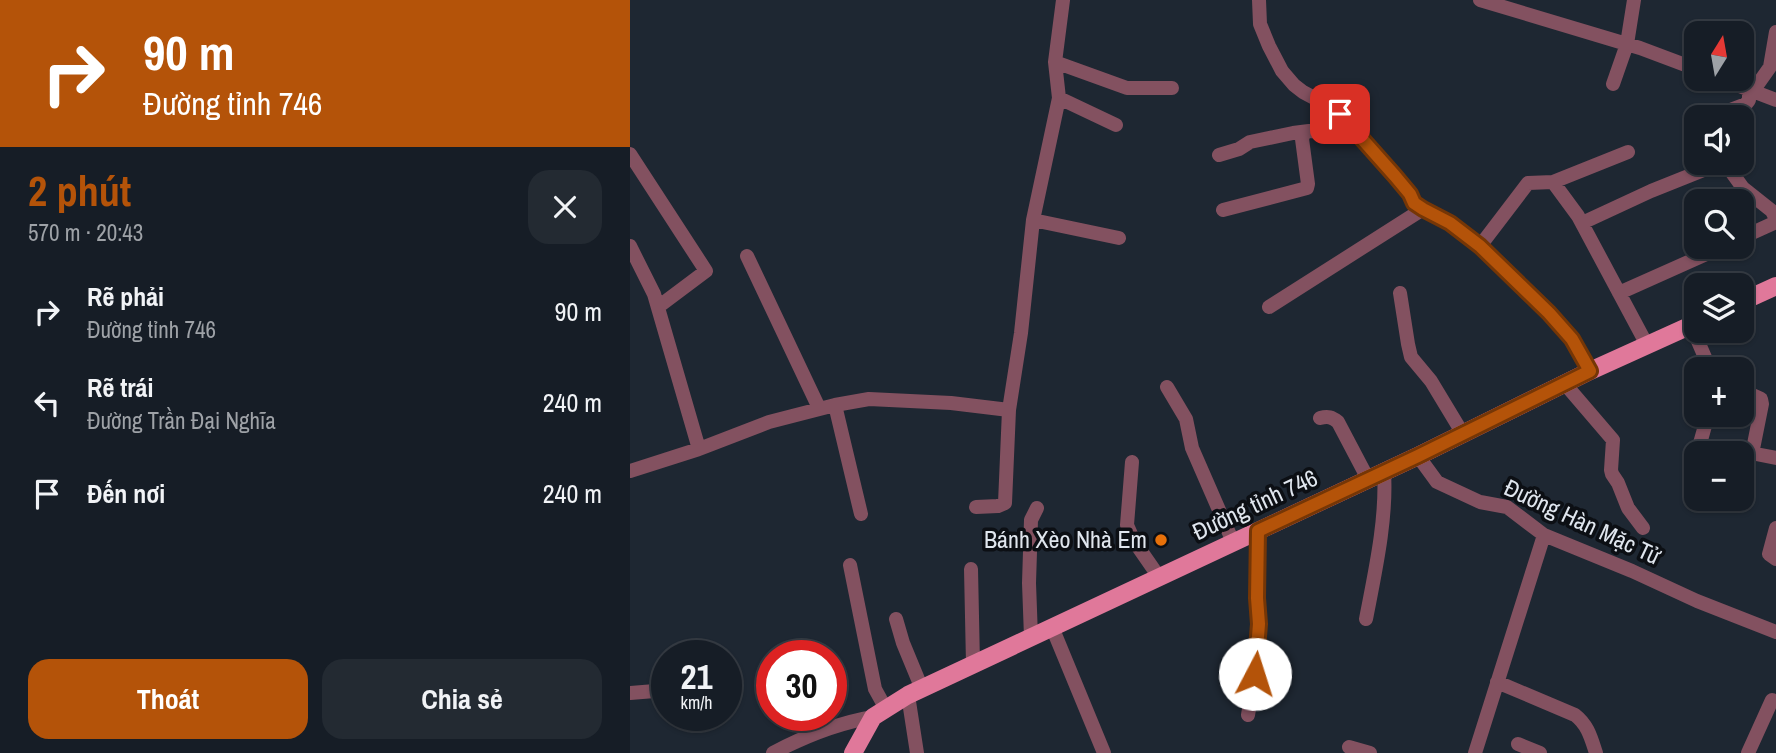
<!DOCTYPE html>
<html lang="vi">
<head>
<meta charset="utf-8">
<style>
	body { margin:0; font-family:"Archivo Narrow",sans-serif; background:#232a32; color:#f1f3f6; height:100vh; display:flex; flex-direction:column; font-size:26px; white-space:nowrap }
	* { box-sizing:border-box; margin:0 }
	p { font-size:23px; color:#9ea2a7 }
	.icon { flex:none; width:38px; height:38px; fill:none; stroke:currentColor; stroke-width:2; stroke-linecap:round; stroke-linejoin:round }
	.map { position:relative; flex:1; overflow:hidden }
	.drawer { display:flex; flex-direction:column; background:#161d26; width:630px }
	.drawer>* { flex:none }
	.hud { background:#b45309; color:#fff; overflow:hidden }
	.needle { width:46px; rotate:11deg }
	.tools { position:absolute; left:1054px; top:21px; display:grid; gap:14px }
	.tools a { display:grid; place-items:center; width:70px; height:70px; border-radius:14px; background:#161d26; box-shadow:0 2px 5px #0004,0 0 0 2px #353b43; font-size:35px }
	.speed { position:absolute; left:21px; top:640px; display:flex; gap:14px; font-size:35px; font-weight:700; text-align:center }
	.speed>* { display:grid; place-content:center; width:91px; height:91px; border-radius:50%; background:#161d26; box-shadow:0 2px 5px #0004,0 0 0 2px #353b43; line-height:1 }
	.speed small { font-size:18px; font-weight:400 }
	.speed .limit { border:10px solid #d22; background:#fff; color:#111 }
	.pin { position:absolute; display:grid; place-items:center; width:60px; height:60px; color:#fff; margin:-30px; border-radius:14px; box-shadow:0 4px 10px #0006 }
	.me { position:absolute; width:77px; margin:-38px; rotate:5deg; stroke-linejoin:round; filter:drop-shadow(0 0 5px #0008) }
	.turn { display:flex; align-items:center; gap:24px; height:147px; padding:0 28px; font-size:32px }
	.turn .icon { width:91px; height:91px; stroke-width:2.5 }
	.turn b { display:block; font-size:49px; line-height:60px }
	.round { display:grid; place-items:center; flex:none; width:74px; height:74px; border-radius:21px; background:#232a32 }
	.headline { display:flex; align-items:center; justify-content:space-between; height:119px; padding:0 28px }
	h1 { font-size:42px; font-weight:700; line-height:52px; color:#b45309 }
	.cta { display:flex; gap:14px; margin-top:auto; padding:14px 28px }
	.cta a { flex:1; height:80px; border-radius:21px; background:#b45309; color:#fff; font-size:28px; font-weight:700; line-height:80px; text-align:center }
	.cta a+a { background:#232a32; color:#f1f3f6 }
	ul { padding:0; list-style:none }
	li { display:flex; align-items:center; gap:21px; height:91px; padding:0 28px }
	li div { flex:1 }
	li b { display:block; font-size:26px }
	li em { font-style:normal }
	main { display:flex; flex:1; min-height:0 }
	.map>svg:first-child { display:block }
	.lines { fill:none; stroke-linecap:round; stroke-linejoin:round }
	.minor { stroke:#835160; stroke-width:14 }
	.major { stroke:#e0789a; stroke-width:18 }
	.route-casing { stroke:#753606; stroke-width:18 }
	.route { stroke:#b45309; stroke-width:12 }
	.food-dot { fill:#e8710a; stroke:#0c0f14; stroke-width:2.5 }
	.labels { text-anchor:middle; stroke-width:7; stroke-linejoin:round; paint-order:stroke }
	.street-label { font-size:24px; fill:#e0e6ee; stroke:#0c0f14 }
	.poi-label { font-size:24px; fill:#e0e6ee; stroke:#0c0f14; text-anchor:end }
</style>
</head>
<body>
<main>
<section class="drawer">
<div class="hud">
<div class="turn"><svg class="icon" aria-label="right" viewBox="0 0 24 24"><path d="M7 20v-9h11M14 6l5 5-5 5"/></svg><div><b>90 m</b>Đường tỉnh 746</div></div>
</div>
<div class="headline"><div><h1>2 phút</h1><p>570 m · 20:43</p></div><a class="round"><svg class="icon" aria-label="close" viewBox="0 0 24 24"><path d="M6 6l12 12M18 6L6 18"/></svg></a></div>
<ul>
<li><svg class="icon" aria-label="right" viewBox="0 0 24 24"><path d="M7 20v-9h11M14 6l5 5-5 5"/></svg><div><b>Rẽ phải</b><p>Đường tỉnh 746</p></div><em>90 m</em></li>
<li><svg class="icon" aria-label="left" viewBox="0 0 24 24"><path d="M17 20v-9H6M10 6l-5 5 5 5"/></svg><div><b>Rẽ trái</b><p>Đường Trần Đại Nghĩa</p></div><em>240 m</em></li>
<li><svg class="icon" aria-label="arrive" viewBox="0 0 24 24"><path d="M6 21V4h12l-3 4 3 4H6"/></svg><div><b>Đến nơi</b></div><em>240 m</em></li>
</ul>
<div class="cta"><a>Thoát</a><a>Chia sẻ</a></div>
</section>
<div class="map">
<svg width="1146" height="753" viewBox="0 0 1146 753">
	<rect width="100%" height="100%" fill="#1e2732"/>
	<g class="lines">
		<path class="minor" d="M433,0L425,62L429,98L486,125
			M629,0L630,24L639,46L652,71L664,85L673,92L705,109L765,176L780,194L784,203L793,209L820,223L850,246L919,313L942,339L960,371
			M850,0L1010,48L1066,69
			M425,62L497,88H542
			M1091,79L1146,100
			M983,84L997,44L1004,0
			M1123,91L1140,67L1146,32
			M1082,117L1116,104L1119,100V90
			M0,154L76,271L28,307
			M589,155L609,149L620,142L663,133L679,131L707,133L724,129
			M1095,163L1113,188L1142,211L1146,219
			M923,182L948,216L1017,345
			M593,210L677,188L678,184L672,139L674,133
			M403,220L489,238
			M952,223L1021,191L1091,163
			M1111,238L1146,222
			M0,246L24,294L69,449L0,471
			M850,246L898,183L923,182L998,152
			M117,256L189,408
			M770,293L778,344L781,357L801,381L833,434
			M989,293L1092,247
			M639,307L793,209
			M1061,325L1080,369
			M935,384L983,440L981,470L982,474L988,483L998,508L1013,528
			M537,387L556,419L562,448L603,542
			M1111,390L1131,399L1132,404L1123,449L1126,454L1146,458
			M205,405L231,514
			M690,418C698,416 702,417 708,422L738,479
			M1069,447L1078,415
			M69,449L139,422L205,405L239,399L321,403L379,410
			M788,456L807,482L850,502L877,507L914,535L1002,571L1067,601L1146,632
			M502,462L497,525L504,541L529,577
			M346,507L368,506L375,503L379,410L391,333L403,220L429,98
			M1146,528L1139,554L1146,559
			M220,565L245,689L256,709
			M341,569L343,664
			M266,619L273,643L292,689
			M736,619C745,572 757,519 754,472
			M422,627L474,753
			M401,637L399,583L401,520L407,508
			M867,682L945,715C958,725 961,738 966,753
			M0,693L37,690
			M278,695L287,753
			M618,715L625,674L629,624L627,598L628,531
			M888,744L910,753
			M719,747L740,753
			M143,753C175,736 208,723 243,717
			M845,753L914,535
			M1118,753L1142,700"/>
		<path class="major" d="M1111,302L1146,286
			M223,753L243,717L278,695L788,456L960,371L1066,323"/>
	</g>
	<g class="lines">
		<g class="route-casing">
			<path id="route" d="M625,674L629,624L627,598L628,531L788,456L960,371L942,339L919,313L850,246L820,223L793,209L784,203L780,194L765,176L710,114"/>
		</g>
		<use href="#route" class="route"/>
	</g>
	<circle class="food-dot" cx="531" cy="540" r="7"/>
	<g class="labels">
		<g class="street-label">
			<text transform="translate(625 505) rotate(-25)" y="8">Đường tỉnh 746</text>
			<text transform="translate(952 522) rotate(25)" y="8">Đường Hàn Mặc Tử</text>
		</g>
		<g class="poi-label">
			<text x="517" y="548">Bánh Xèo Nhà Em</text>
		</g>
	</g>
</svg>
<div class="tools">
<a><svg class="needle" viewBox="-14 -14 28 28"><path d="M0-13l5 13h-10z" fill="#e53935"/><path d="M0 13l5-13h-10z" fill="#9ea2a7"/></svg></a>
<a><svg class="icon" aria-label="sound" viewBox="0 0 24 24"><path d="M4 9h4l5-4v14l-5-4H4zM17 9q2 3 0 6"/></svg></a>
<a><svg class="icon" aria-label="search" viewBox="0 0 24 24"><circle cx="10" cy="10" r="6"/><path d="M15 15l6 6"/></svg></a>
<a><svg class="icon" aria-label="layers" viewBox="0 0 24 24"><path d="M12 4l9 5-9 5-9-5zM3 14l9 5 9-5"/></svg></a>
<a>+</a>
<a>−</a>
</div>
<div class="speed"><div>21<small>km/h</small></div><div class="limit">30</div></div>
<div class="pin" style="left:710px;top:114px;background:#d93025"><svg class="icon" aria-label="arrive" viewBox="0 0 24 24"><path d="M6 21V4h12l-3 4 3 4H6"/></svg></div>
<svg class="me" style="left:625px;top:674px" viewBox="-20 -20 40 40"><circle r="19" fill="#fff"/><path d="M0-13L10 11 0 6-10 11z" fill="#b45309"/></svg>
</div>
</main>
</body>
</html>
